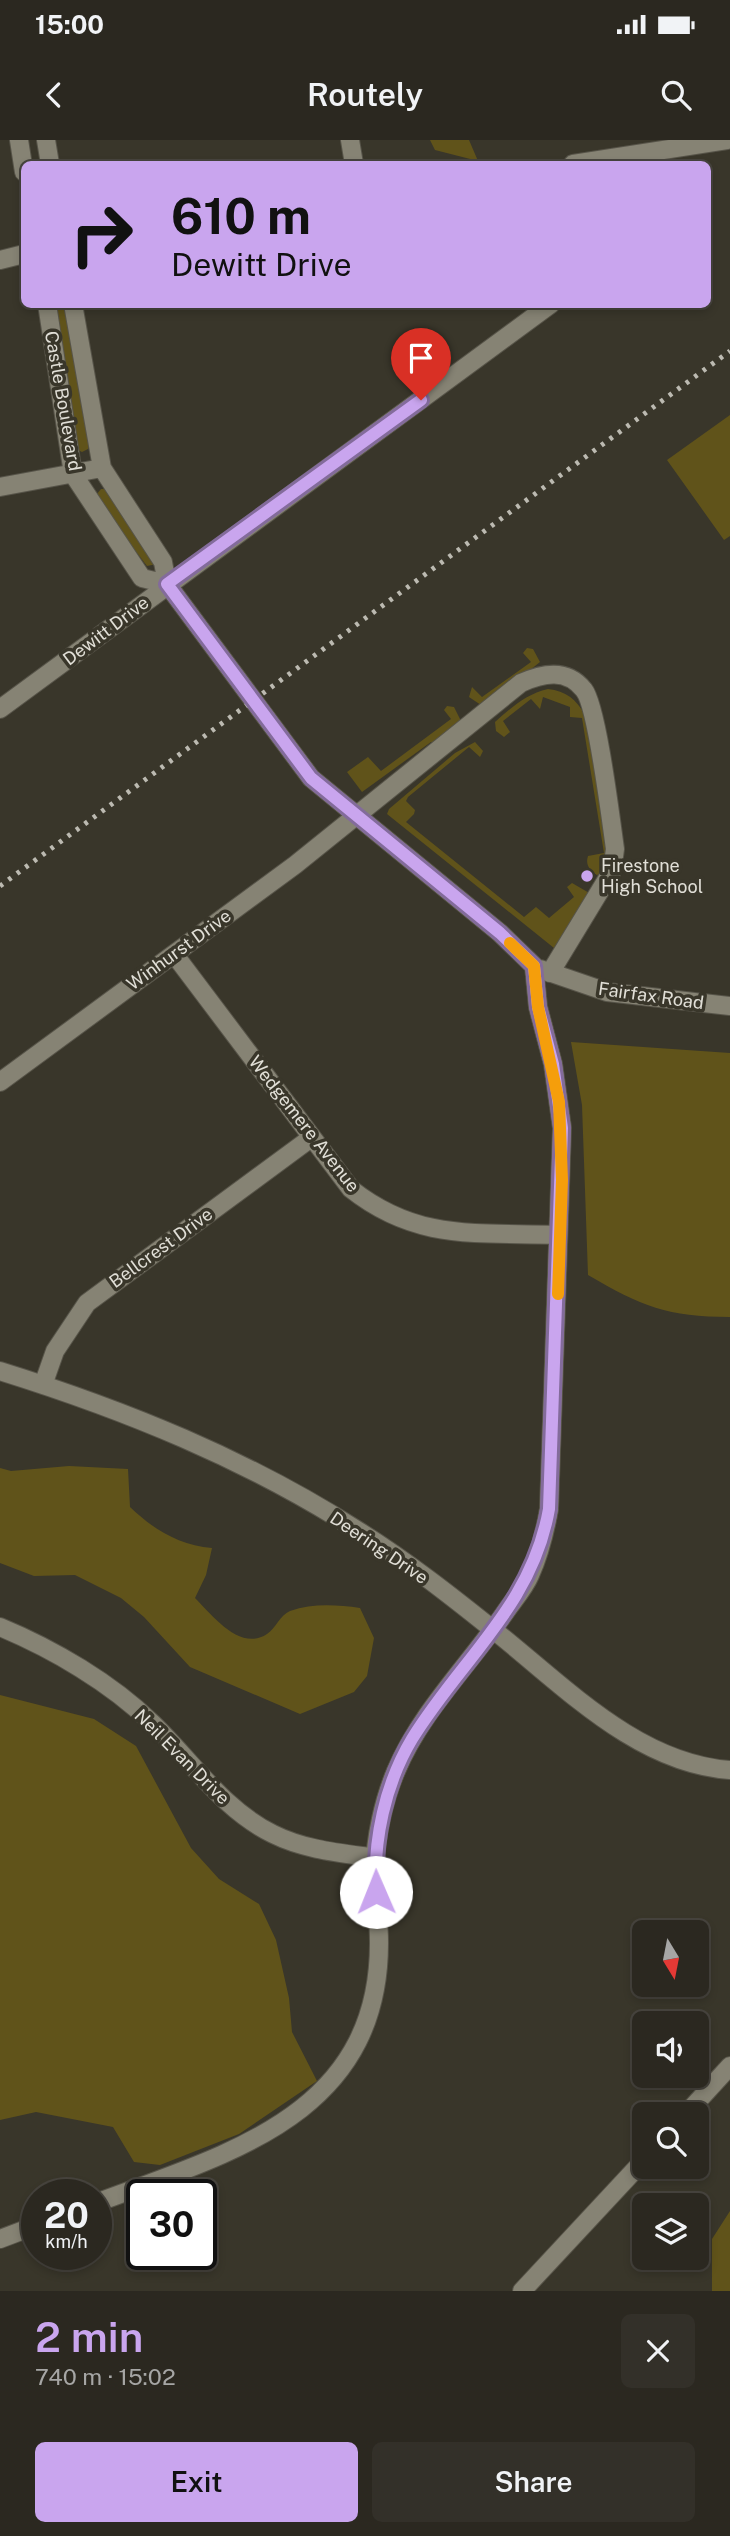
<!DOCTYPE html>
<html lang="en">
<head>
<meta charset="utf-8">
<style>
	body { margin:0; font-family:"Public Sans",sans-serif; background:#333029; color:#f1f3f6; height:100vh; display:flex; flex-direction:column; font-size:26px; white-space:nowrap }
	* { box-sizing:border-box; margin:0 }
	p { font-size:23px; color:#a6a6a5 }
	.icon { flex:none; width:38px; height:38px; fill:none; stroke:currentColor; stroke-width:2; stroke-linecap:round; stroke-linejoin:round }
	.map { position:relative; height:2151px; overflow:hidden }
	.side { display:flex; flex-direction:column; background:#2b2820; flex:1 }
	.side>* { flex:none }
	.top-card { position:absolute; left:21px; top:21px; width:690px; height:147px; border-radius:10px; box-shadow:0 4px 10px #0003,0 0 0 2px #47443e; background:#c9a5ee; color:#111; overflow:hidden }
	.needle { width:46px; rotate:170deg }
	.fabs { position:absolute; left:632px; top:1780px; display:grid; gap:14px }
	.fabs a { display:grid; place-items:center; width:77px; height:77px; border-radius:10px; background:#2b2820; box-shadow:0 4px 10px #0003,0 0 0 2px #47443e; font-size:35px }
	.speed { position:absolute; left:21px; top:2039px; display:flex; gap:14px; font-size:35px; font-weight:700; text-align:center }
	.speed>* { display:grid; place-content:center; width:91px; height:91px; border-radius:50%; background:#2b2820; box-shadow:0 4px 10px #0003,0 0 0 2px #47443e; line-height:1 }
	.speed small { font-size:18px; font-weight:400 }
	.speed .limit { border:4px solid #111; border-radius:10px; background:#fff; color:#111 }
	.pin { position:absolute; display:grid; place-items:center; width:60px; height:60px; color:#fff; margin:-72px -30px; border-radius:50% 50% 50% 0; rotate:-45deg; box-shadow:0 0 7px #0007 }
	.pin .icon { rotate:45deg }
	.me { position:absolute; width:77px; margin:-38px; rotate:359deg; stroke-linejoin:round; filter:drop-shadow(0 0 5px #0008) }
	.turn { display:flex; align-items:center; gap:24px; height:147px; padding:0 35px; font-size:32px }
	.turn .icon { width:91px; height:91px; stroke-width:2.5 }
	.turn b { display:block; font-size:49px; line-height:60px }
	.round { display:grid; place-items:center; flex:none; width:74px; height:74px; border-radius:10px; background:#333029 }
	.summary { display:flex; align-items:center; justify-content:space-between; height:119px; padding:0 35px }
	h1 { font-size:42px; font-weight:600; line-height:52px; color:#c9a5ee }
	.action { display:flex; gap:14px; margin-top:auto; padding:14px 35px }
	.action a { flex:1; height:80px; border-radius:10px; background:#c9a5ee; color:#111; font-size:28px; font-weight:600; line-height:80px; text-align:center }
	.action a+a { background:#333029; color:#f1f3f6 }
	.status { display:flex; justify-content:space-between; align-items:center; height:49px; padding:0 35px; background:#2b2820; direction:ltr }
	.status svg { height:19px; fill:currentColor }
	header { display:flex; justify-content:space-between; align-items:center; height:91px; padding:0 35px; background:#2b2820; font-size:32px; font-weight:600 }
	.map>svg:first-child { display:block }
	.green { fill:#60531a }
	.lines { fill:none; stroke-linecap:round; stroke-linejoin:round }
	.minor-casing { stroke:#575449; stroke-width:20 }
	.minor { stroke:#868374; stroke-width:18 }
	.rail { stroke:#bcbab1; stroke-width:5; stroke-dasharray:3.5 7; stroke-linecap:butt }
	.route-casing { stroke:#836b9b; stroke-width:18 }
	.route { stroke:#c9a5ee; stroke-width:12 }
	.slow { stroke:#f59e0b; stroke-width:12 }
	.poi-dot { fill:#c9a5ee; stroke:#39362a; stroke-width:2.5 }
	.labels { text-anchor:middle; stroke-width:7; stroke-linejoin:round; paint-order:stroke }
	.street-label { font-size:18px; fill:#e1dfd7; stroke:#39362a }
	.poi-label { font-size:18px; fill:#e1dfd7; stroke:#39362a; text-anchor:start }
</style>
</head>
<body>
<div class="status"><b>15:00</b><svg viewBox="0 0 49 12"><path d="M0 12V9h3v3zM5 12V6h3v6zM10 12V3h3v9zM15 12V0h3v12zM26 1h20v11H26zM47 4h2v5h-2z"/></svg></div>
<header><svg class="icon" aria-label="back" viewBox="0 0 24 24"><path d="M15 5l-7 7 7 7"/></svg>Routely<svg class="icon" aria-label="search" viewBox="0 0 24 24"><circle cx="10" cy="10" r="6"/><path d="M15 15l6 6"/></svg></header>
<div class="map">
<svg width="730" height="2151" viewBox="0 0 730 2151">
	<rect width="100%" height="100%" fill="#39362a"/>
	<path class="green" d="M430,0H469L478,21L435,10Z
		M53,165H66L89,305L88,309L82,312L76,309Z
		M730,275V396L724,400L667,320Z
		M101,349H108L157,424L147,426L98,362L96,355Z
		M527,508L533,509L540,522L484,567L469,557L472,547L482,557L531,522L523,513Z
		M548,549C566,551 576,559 585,575L609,717L603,733L597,735C590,731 585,725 588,716L604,713L582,578L570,577V567L543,557L540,569L531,559L503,581L510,592L504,597L496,591L495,582C511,568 526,554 548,549Z
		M447,566L454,567L463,585L436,603L431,602L362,652L347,632L368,617L381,631L451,579L444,570Z
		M475,602L483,611L480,617L469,607L408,657L406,661L415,670L414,674L406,682L524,777L536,767L549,778L574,757L567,747L572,743L591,754L554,808L387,674L389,669L455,613Z
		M571,902L730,913V1177C668,1177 641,1166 588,1135L582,965Z
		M69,1326L128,1329L130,1367C154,1390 179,1405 212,1408L206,1435L195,1458C212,1475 240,1512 267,1494C276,1488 280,1475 290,1471C313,1463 337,1465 360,1468L374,1498L367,1536L354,1552L300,1574L190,1527L144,1477L121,1458L75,1435L34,1436L0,1423V1328L11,1331Z
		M0,1555L94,1579L136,1606L191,1708L219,1739L259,1764L276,1800L289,1858L292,1892L317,1941L239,1994L160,2025L134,2022L113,1987L36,1972L0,1980Z
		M730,2071V2151H712V2099Z"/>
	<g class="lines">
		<g class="minor-casing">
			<path id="minor" d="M19,0L24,32
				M46,0L50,24
				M350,0L354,24
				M573,24L727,0
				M0,120L24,114
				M47,164L73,334L142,438L167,444
				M73,164L102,328L163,422L167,444L311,638L500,793L534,826L538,867L553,924L562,988L549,1369C545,1392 540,1413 530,1435C524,1449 512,1462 504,1474C468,1526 421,1572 396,1631C384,1659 375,1698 375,1729C375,1753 379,1778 379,1803C379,1975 229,2013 96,2063
				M0,347L102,328
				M0,569L551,164
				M174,814L351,1049C418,1102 478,1092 558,1095
				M540,829L607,852L730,866
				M0,942L295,725L521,543C543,533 567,528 584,550C597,566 611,681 615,709L612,731L550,833
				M0,1231C125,1270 246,1319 357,1390C407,1421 455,1459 501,1496C568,1550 640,1624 730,1630
				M43,1245L55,1211L87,1163L311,998
				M0,1487C53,1509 111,1543 152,1583C192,1621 222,1669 273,1694C305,1710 341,1713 376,1718
				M686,1974L730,1926
				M0,2099L37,2085
				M522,2151L644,2020"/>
		</g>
		<use href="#minor" class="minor"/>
		<path class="rail" d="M0,746L730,211"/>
	</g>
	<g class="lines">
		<g class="route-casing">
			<path id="route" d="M376,1752C373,1701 385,1644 412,1599C461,1519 532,1466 549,1369L562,988L553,924L538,867L534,826L500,793L311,638L167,444L421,260"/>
		</g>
		<use href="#route" class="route"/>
		<path class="slow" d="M510,803L534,826L538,867L559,962L562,1040L558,1154"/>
	</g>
	<circle class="poi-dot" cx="587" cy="736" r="7"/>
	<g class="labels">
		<g class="street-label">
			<text transform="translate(63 261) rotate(80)" y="6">Castle Boulevard</text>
			<text transform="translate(106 491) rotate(-37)" y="6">Dewitt Drive</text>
			<text transform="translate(179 810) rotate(-36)" y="6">Winhurst Drive</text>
			<text transform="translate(651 856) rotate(8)" y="6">Fairfax Road</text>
			<text transform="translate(304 984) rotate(52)" y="6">Wedgemere Avenue</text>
			<text transform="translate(161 1108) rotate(-36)" y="6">Bellcrest Drive</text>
			<text transform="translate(379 1408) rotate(34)" y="6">Deering Drive</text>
			<text transform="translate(182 1617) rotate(45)" y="6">Neil Evan Drive</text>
		</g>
		<g class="poi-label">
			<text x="601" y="732">Firestone<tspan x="601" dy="21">High School</tspan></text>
		</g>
	</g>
</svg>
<div class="fabs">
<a><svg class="needle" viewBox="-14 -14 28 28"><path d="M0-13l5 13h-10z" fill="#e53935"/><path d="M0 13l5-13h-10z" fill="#a6a6a5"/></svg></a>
<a><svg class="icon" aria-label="sound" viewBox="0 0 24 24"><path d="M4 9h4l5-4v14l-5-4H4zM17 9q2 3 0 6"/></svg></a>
<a><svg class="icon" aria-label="search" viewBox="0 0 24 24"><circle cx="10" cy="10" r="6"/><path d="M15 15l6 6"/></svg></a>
<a><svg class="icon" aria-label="layers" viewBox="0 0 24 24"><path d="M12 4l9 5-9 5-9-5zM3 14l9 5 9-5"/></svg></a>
</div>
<div class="speed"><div>20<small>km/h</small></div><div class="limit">30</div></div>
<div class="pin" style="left:421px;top:260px;background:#d93025"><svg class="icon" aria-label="arrive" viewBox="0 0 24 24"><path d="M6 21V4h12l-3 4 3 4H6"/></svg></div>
<svg class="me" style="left:376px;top:1752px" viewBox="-20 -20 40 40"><circle r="19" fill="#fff"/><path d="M0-13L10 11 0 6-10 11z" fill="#c9a5ee"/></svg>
<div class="top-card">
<div class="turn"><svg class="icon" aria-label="right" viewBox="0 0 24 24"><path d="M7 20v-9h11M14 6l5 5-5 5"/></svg><div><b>610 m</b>Dewitt Drive</div></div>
</div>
</div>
<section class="side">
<div class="summary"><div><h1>2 min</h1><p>740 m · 15:02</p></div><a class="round"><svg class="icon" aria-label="close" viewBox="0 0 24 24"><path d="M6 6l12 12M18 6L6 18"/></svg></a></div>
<div class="action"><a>Exit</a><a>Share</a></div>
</section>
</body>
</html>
